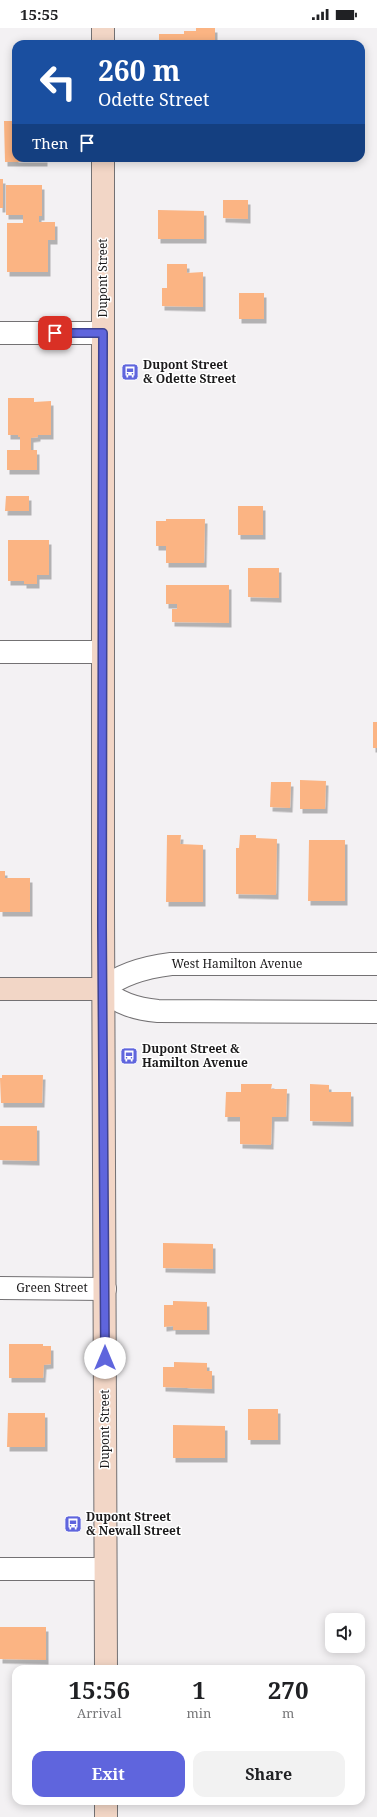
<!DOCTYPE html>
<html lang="en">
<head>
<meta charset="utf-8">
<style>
	body { margin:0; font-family:"Noto Serif",serif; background:#f2f2f2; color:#202124; height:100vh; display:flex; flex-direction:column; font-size:15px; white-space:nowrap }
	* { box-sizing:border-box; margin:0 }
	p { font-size:13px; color:#757577 }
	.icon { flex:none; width:22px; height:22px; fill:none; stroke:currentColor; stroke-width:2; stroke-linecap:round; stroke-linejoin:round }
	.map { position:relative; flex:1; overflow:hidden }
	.side { position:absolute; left:12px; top:1637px; width:353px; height:140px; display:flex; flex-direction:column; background:#fff; border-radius:12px; box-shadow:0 2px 10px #0003 }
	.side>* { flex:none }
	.guide { position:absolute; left:12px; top:12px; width:353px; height:122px; border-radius:12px; box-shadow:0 2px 10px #0003; background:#1a4fa0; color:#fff; overflow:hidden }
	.fabs { position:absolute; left:325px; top:1585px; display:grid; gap:8px }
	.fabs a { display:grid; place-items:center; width:40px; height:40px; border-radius:8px; background:#fff; box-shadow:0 2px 10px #0003; font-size:20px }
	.pin { position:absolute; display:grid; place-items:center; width:34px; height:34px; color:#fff; margin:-17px; border-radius:8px; box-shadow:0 2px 6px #0006 }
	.me { position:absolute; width:44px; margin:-22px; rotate:0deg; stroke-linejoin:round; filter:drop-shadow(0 0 3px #0008) }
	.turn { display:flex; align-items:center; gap:14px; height:84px; padding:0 20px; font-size:18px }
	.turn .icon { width:52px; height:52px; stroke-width:2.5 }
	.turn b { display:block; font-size:28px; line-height:34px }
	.then { display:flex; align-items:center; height:38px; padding:0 20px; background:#0003; gap:8px; font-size:15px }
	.eta { display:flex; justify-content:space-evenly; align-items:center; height:68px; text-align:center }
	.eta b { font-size:24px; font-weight:700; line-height:28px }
	.primary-button { display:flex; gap:8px; margin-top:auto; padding:8px 20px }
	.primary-button a { flex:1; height:46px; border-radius:12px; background:#5f65dd; color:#fff; font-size:16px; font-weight:700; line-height:46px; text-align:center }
	.primary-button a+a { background:#f2f2f2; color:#202124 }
	.status { display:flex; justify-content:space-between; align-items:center; height:28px; padding:0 20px; background:#fff; direction:ltr }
	.status svg { height:11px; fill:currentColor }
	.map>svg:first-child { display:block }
	.building { fill:#fbb483; filter:url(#shadow) }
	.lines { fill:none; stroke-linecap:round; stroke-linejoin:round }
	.street-casing { stroke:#737173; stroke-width:24 }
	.secondary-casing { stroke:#737173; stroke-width:24 }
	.street { stroke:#fff; stroke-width:22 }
	.secondary { stroke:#f2d6c6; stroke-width:22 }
	.route-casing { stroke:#3e4290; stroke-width:10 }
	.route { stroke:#5f65dd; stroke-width:7 }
	.labels { text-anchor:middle; stroke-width:3; stroke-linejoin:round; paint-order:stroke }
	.street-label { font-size:12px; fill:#1b1a1b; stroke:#fff }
	.poi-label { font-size:12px; font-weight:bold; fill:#1b1a1b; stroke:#fff; text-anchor:start }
</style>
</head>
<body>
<div class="status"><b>15:55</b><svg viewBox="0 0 49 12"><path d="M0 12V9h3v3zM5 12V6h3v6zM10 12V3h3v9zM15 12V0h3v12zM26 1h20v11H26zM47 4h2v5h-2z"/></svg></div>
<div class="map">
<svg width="377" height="1789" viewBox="0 0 377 1789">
	<defs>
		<filter id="shadow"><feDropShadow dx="2.5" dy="4.5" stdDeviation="0" flood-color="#0004"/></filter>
	</defs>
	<rect width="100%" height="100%" fill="#f3f1f3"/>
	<path class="building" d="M196,0H215V16H159V6H184V3H196Z
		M4,93H16V130H45V134H5Z
		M0,151H3V180H0Z
		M6,157H42V188H39V194H55V212H48V244H7V195H23V187H6Z
		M223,172H248V191L223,190Z
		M158,182L204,183V211H158Z
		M167,236H187V245L203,244V279L162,278V260H167Z
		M239,265H264V291H239Z
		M8,370H34V374L51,373V407H38V409L31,410V422H37V442H7V422H20V409H18V407H8Z
		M6,468H29V483H5Z
		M238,478H263V507H238Z
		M166,491H205L204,535H166V518H156V493H166Z
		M8,512H49V547H37V556H24V553H8Z
		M248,540H279V570L248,569Z
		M166,557H229V595L172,594V581H177V576H166Z
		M373,694H377V720H373Z
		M300,752L326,753L325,781H300Z
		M271,754H291L290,780L270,779Z
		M167,807H181L180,816L203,817V874H166Z
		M240,807H256V810L277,811L276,867L236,866V820H239Z
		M309,812H345V873H308Z
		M0,843H5V850H30V884H0Z
		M2,1047H43L42,1075H1L0,1050H2Z
		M241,1056H272L271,1061H287L286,1089H272L271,1117L240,1116V1089H225L226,1064H241Z
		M310,1056L329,1057V1064H351V1094L310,1093Z
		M0,1098H37V1133L0,1132Z
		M163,1215L213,1216V1241L163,1240Z
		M173,1273L207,1274V1302H173V1298L164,1299V1277H173Z
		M9,1316H43V1318H51V1336L44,1337L43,1350H9Z
		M174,1334L207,1335V1343H212V1361L163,1359V1339H174Z
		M248,1381H278V1412H248Z
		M8,1385H45V1419H7Z
		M173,1397L225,1398V1430H173Z
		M0,1599H46V1632L0,1631Z"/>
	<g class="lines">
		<g class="street-casing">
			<path id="street" d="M0,305H103
				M0,624H103
				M377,936H171C147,939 122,945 103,961C118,976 137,981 158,983L377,984
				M0,1260L105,1261
				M0,1541H105"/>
		</g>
		<g class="secondary-casing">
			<path id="secondary" d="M103,0V16
				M103,130C102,634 103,1137 106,1641
				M0,961H103
				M106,1773V1789"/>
		</g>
		<use href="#street" class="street"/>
		<use href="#secondary" class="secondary"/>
	</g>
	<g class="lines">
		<g class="route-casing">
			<path id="route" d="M55,305H103L102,898L105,1330"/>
		</g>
		<use href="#route" class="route"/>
	</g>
	<defs>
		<g id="bus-square" transform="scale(0.9)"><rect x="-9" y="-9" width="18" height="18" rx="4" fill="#5f65dd" stroke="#fff"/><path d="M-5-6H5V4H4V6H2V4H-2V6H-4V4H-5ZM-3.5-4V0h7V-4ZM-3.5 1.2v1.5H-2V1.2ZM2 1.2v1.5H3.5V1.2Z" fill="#fff"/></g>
	</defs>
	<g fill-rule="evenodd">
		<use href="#bus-square" x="130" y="344"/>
		<use href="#bus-square" x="129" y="1028"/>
		<use href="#bus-square" x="73" y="1496"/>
	</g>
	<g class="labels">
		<g class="street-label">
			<text transform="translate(103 250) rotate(-90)" y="4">Dupont Street</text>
			<text x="237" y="940">West Hamilton Avenue</text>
			<text x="52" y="1264">Green Street</text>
			<text transform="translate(105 1401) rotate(-90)" y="4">Dupont Street</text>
		</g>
		<g class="poi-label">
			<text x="143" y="341">Dupont Street<tspan x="143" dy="14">&amp; Odette Street</tspan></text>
			<text x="142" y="1025">Dupont Street &amp;<tspan x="142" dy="14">Hamilton Avenue</tspan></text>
			<text x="86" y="1493">Dupont Street<tspan x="86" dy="14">&amp; Newall Street</tspan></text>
		</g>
	</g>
</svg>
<div class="fabs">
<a><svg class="icon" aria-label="sound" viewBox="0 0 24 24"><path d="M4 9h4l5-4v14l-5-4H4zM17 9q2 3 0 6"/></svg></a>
</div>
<div class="pin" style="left:55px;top:305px;background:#d93025"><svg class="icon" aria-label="arrive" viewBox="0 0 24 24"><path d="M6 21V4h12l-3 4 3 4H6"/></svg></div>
<svg class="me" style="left:105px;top:1330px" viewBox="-20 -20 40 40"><circle r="19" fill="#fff"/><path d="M0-13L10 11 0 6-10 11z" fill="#5f65dd"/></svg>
<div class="guide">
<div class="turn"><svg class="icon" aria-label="left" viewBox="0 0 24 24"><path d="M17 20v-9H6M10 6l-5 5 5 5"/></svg><div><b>260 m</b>Odette Street</div></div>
<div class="then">Then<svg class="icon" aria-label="arrive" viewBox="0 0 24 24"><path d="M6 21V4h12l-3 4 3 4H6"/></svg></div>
</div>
<section class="side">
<div class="eta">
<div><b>15:56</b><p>Arrival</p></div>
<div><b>1</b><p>min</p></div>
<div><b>270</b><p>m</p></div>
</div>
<div class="primary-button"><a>Exit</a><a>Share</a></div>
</section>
</div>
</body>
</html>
